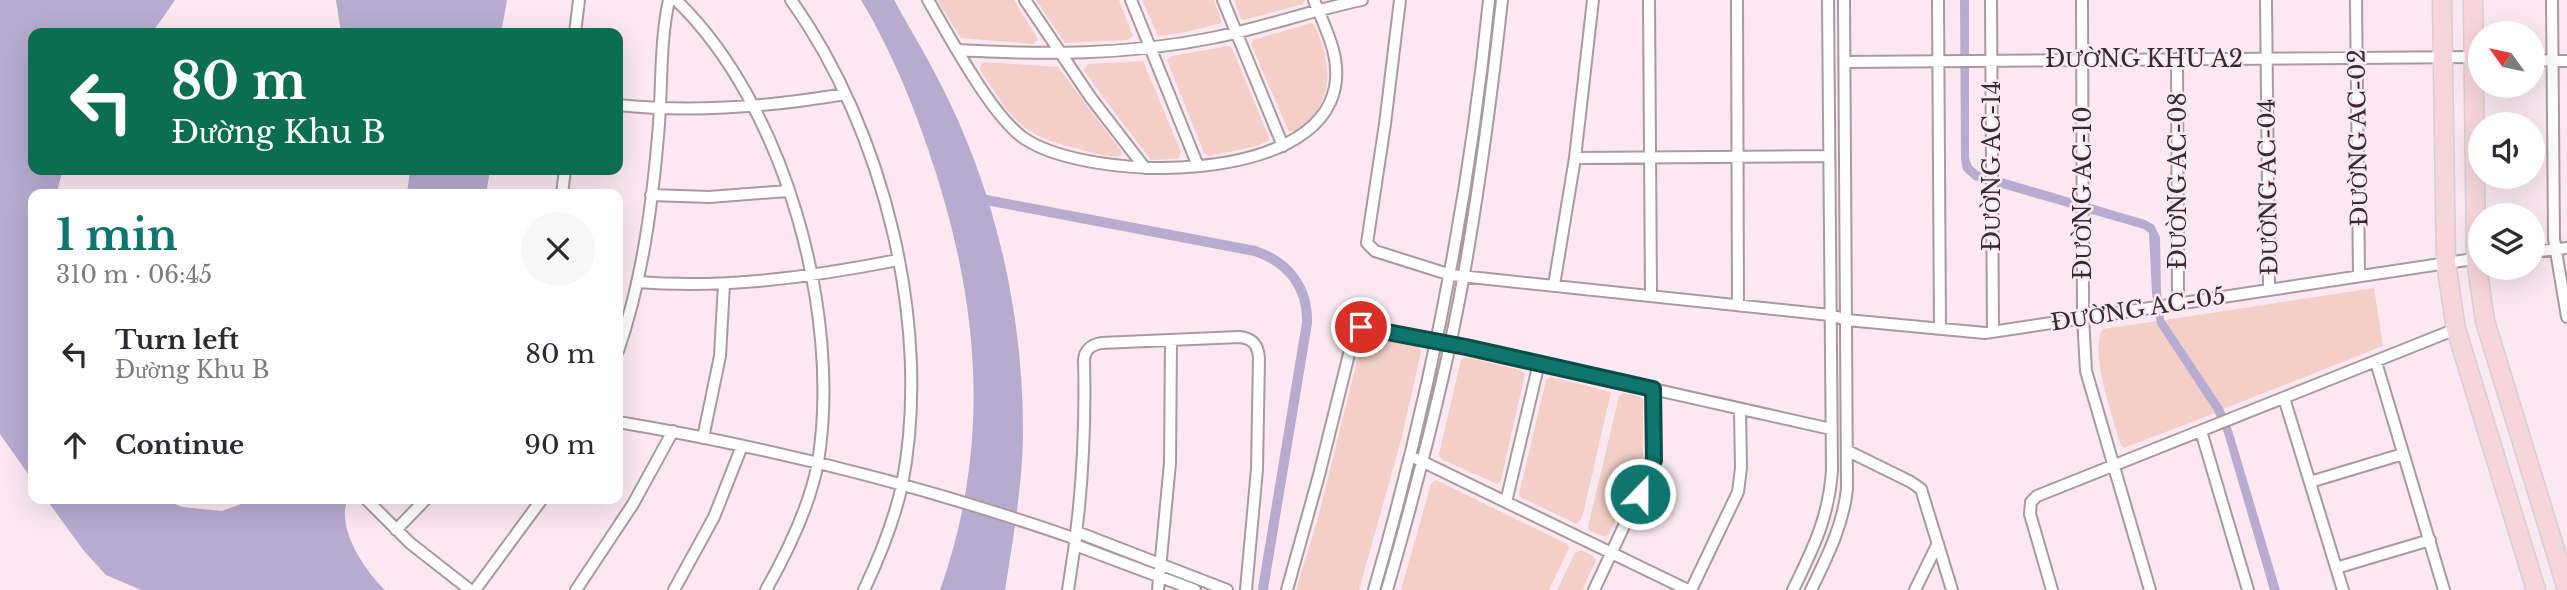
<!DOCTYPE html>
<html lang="en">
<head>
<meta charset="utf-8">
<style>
	body { margin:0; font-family:"Libre Baskerville",serif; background:#f7f7f7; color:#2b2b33; height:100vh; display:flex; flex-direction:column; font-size:26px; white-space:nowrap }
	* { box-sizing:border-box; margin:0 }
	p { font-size:23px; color:#7c7c81 }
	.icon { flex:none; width:38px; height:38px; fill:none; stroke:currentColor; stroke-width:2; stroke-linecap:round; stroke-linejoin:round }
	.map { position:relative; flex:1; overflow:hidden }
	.sheet { position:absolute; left:28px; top:189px; width:595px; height:315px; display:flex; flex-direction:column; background:#fff; border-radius:14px; box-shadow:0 7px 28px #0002 }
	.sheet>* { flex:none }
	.hud { position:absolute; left:28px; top:28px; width:595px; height:147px; border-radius:14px; box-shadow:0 7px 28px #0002; background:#0b6e4f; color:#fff; overflow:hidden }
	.needle { width:46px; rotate:303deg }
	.buttons { position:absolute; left:2468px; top:21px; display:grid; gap:14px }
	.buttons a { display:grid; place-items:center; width:77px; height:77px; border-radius:50%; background:#fff; box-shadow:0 7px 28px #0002; font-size:35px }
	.pin { position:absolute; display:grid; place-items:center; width:60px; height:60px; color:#fff; margin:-30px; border:4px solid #fff; border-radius:50%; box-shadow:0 2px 7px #0007 }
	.me { position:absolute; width:77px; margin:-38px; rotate:22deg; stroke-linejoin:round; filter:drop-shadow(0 0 5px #0008) }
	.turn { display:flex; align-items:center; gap:24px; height:147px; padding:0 28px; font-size:32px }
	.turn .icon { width:91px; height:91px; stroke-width:2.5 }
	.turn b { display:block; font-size:49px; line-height:60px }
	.round { display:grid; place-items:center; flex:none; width:74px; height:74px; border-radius:37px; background:#f7f7f7 }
	.headline { display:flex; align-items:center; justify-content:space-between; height:119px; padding:0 28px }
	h1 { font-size:42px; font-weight:700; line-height:52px; color:#0f766e }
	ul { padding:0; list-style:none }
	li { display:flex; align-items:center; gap:21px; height:91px; padding:0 28px }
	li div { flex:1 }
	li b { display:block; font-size:26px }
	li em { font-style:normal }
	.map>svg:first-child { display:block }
	.green { fill:#f3cfc8 }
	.water { fill:#b7abd0 }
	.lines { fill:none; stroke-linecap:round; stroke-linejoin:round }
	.canal { stroke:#b7abd0; stroke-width:10 }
	.street-casing { stroke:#ab99a2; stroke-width:14 }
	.primary-casing { stroke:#d2d1d1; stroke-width:21 }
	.street { stroke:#fff; stroke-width:10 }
	.primary { stroke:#f8d5db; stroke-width:18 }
	.route-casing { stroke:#0a4d48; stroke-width:18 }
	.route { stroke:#0f766e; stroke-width:12 }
	.labels { text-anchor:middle; stroke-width:5; stroke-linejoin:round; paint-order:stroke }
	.street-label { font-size:23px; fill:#332c30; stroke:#fbe8f1 }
</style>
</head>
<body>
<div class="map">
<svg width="2567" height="590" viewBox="0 0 2567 590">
	<rect width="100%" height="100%" fill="#fbe8f1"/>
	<path class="green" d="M937,0H1014L1038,39L1033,44L961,38Z
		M1036,0H1119L1133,36L1127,40L1065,43Z
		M1142,0H1214L1222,23L1186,32L1158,36Z
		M1234,0H1305L1303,4L1244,20L1241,19Z
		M1312,23L1315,26C1328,56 1336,88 1312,117C1306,124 1299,131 1289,132L1251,44L1253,40Z
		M1229,46L1232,48L1270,140L1257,146L1210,156L1204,153L1167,60L1172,56Z
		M1143,61L1181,152L1178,159L1151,160L1099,92L1084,70L1088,64Z
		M983,62L1058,67L1121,151V156C1108,158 1091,152 1078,149C1017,134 1014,120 980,70V66Z
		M2374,288L2383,346L2223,409L2165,320Z
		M2157,321L2215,413L2124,448L2121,445C2114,422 2088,347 2103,329Z
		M1366,335L1419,347L1421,352L1401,440L1359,590H1296L1319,514L1362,340Z
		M1465,357L1520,370L1525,374L1501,480L1497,484L1441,459L1439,454L1461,360Z
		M1551,377L1611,392L1582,518L1577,524L1522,498L1519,494L1546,380Z
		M1624,393L1641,397L1643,401V464L1609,534L1605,537L1590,531L1588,527L1619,396Z
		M1436,480L1567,544L1569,548L1549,590H1401L1431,484Z
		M1581,550L1593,556L1596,560L1582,590H1557L1575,553Z"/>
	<path class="water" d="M0,0H175L152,33H33V170H63L56,194H33V481L0,434Z
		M336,0H507L501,33H341Z
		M861,0H894C913,34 933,67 950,103C999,206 1024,323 1023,437C1022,488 1013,539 1005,590H940C993,441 979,297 928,149C911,99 889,46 861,0Z
		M1960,0H1969V158L1972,166L1978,171L2145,220L2154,225L2160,237L2161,292L2164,319L2223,408L2232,430L2280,590H2270L2224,433L2214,411L2157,324L2152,293L2149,233L2144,229L1974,180L1963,170L1961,159Z
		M410,170H490L486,194H407Z
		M46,499H163L182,507L222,511L255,499H348C335,527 365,571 385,590H141L106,575L84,551Z"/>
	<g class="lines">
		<path class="canal" d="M976,198L1255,251C1288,262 1308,287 1307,323L1263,589"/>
		<g class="street-casing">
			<path id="street" d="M676,0C785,105 842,314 818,462C810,506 788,551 766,590
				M791,0C884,130 933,327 902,485C894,522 880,556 864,590
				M928,0C949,36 992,117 1025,139C1091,182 1316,186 1335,87C1341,56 1325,28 1314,0
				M1025,0L1091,98L1145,168
				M1131,0L1198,166
				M1223,0L1283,146
				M1400,0L1385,124L1367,243L1375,251L1451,275L1830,315L1847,320L1985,333L2480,258
				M1649,0L1651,296
				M1737,0L1738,305
				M1938,0L1940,329
				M1991,0L1993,332
				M2082,0L2083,317L2086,371L2150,590
				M2266,0L2269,290
				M2356,0L2359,276
				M2552,0L2554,239L2567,317
				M575,33L579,0
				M957,50C1044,55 1127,55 1212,38C1263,28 1312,10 1362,0
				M2177,59L2178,303
				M2532,60L2567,61
				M1845,62L2477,57
				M618,105C694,113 769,107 845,94
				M1575,158L1829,156
				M562,194L565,170
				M651,195L709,197L788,191
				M2532,252L2567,248
				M637,282C726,289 811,277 898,260
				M1554,285L1575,158L1593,0
				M618,351C643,279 653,199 659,124C662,82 660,41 669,0
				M2376,362L2444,590
				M2284,398L2343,590
				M618,422C773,448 927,487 1076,539
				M2201,431L2248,590
				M703,438L720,356L724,284
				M1848,451L1911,482L1921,489L1952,590
				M1417,459L1688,590
				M2310,482L2403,454
				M366,499L410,543L470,590
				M1506,502L1539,363
				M396,530L426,499
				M1077,532L1227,590
				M1075,545L1195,590
				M2336,568L2430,540
				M475,590L542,499
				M576,590L633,504L673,431
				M674,590L714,517L742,446
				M1068,590C1081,514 1086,437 1084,360C1085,349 1091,345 1101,343L1239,337C1252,338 1258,344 1259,358L1257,469L1246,590
				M1158,590L1170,463L1171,340
				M1287,590L1319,475L1354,334L1361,327L1466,347L1831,429
				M1374,590C1430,397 1469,200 1489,0
				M1387,590C1417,486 1445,381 1464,274C1480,183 1492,92 1502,0
				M1594,590L1653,464V389
				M1691,590L1738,492L1741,468L1740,409
				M1793,590C1813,549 1829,517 1832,470L1828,0
				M1811,590C1827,557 1843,526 1847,489L1844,0
				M1915,590L1938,543
				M2052,590L2030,514L2031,502L2037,496L2456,329"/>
		</g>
		<g class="primary-casing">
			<path id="primary" d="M2442,0L2446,263L2456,329L2536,590
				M2473,0L2476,259L2485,321L2567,589"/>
		</g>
		<use href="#street" class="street"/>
		<use href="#primary" class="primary"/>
	</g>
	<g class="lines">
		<g class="route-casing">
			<path id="route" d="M1361,327L1466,347L1653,389L1654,460L1640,494"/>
		</g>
		<use href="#route" class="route"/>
	</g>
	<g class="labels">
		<g class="street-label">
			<text x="2144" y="67">ĐƯỜNG KHU A2</text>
			<text transform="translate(2358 138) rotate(-91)" y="8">ĐƯỜNG AC-02</text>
			<text transform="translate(1992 166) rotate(-90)" y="8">ĐƯỜNG AC-14</text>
			<text transform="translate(2178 181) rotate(-90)" y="8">ĐƯỜNG AC-08</text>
			<text transform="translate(2268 187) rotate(-91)" y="8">ĐƯỜNG AC-04</text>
			<text transform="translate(2083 193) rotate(-90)" y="8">ĐƯỜNG AC-10</text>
			<text transform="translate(2138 309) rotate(-9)" y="8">ĐƯỜNG AC-05</text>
		</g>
	</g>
</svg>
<div class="buttons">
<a><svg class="needle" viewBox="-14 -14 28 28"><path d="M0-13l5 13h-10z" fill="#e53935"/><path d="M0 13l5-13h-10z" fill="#7c7c81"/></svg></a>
<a><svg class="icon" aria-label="sound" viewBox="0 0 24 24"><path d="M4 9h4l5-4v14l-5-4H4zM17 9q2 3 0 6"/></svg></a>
<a><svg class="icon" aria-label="layers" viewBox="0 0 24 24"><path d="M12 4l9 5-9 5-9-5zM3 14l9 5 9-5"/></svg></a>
</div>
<div class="pin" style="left:1361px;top:327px;background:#d93025"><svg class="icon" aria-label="arrive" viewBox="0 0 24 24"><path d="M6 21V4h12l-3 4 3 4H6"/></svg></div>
<svg class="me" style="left:1640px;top:494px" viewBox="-20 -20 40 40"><circle r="17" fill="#0f766e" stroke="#fff" stroke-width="3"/><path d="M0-11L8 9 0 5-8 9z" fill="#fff"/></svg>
<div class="hud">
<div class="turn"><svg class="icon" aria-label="left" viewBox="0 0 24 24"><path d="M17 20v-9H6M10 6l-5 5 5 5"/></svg><div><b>80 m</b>Đường Khu B</div></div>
</div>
<section class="sheet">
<div class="headline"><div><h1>1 min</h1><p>310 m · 06:45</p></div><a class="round"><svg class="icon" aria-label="close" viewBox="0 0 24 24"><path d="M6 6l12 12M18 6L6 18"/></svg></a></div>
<ul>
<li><svg class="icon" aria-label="left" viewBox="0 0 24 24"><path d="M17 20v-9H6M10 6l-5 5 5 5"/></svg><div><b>Turn left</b><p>Đường Khu B</p></div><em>80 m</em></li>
<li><svg class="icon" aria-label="ahead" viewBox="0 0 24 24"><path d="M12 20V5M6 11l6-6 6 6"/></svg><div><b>Continue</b></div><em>90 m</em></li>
</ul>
</section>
</div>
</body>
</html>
